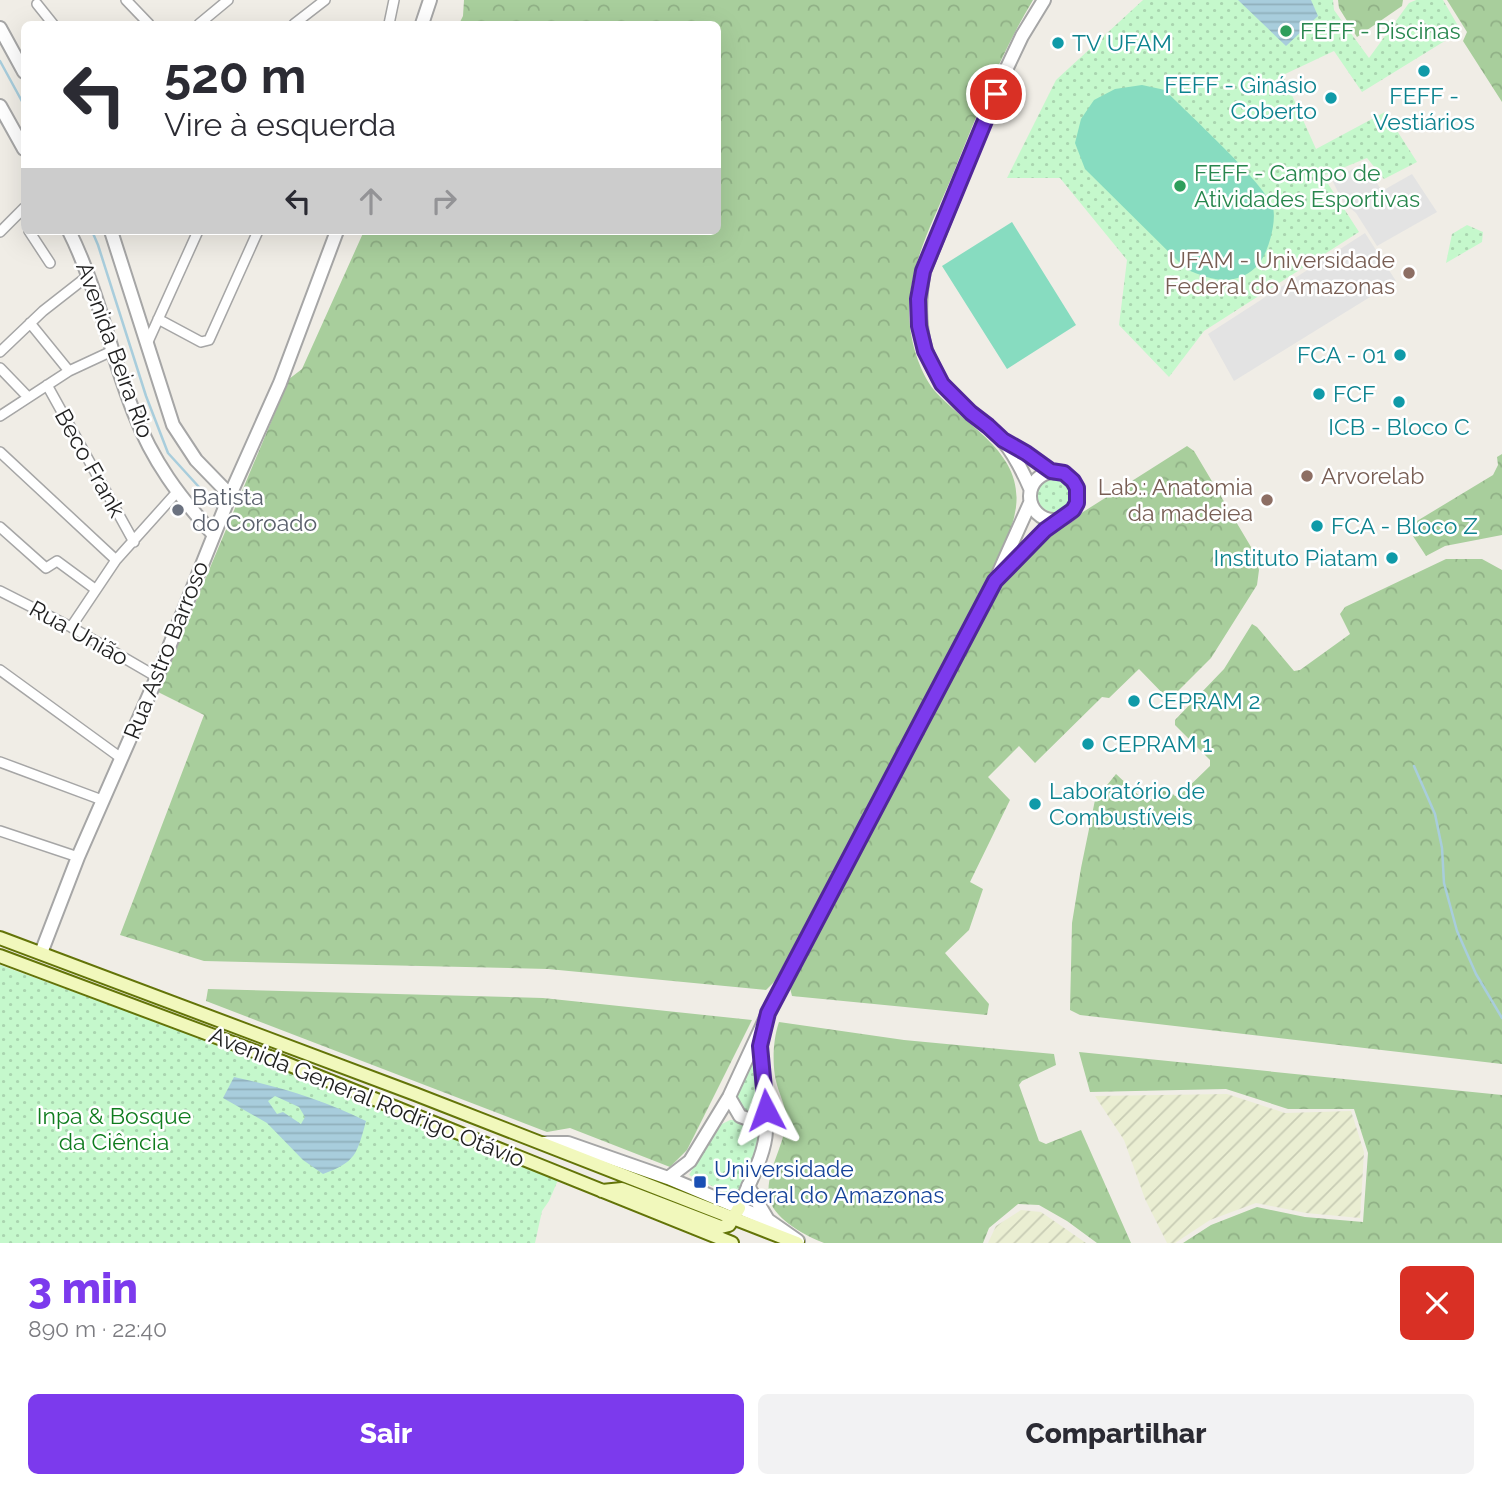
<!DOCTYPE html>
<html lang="pt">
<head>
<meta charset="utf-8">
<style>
	body { margin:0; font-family:Raleway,sans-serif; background:#f2f2f3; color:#2b2b33; height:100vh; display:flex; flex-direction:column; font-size:26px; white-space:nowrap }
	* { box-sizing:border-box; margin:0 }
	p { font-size:23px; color:#7c7c81 }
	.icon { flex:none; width:38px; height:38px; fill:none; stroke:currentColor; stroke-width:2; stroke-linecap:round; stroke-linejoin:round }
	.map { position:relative; height:1243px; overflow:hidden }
	.drawer { display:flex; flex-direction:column; background:#fff; flex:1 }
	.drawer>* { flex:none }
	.banner { position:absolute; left:21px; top:21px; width:700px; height:214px; border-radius:10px; box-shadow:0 7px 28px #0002; background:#fff; color:#2b2b33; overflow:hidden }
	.pin { position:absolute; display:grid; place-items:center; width:60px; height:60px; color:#fff; margin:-30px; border:4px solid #fff; border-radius:50%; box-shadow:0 2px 7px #0007 }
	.me { position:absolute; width:77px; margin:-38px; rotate:356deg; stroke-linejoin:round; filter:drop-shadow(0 0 5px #0008) }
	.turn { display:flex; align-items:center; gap:24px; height:147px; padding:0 28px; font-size:32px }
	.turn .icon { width:91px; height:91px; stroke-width:2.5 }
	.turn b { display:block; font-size:49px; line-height:60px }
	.lanes { display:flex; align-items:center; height:66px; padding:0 28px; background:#0003; justify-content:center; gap:35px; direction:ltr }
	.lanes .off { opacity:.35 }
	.round { display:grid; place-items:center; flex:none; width:74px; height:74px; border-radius:10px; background:#f2f2f3 }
	.summary { display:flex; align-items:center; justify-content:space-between; height:119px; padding:0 28px }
	h1 { font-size:42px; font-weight:800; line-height:52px; color:#7c3aed }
	.button { display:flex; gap:14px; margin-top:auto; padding:14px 28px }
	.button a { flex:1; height:80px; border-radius:10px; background:#7c3aed; color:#fff; font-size:28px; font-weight:800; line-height:80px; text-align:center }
	.button a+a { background:#f2f2f3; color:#2b2b33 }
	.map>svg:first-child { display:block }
	.farmland { fill:url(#farmland-furrows) }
	.forest { fill:url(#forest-crowns) }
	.park { fill:url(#park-dots) }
	.pitch { fill:#87dcc0 }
	.parking { fill:#e3e3e3 }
	.water { fill:url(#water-rules); fill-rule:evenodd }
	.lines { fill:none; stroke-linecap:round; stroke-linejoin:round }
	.stream { stroke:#a8cddc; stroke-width:2.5 }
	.minor-casing { stroke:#a6a6a6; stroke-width:12 }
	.tertiary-casing { stroke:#a6a6a6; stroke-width:16 }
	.secondary-casing { stroke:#637408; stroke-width:16 }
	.minor { stroke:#fff; stroke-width:9 }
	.tertiary { stroke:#fff; stroke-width:12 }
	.secondary { stroke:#f1f8bc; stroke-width:12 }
	.route-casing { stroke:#51269a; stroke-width:18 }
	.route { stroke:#7c3aed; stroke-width:12 }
	.leisure-dot { fill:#2e9e5b; stroke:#fff; stroke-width:2.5 }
	.culture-dot { fill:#0f9aa8; stroke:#fff; stroke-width:2.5 }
	.education-dot { fill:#8d6e63; stroke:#fff; stroke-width:2.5 }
	.worship-dot { fill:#6b7280; stroke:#fff; stroke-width:2.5 }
	.transit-dot { fill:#1a4fb4; stroke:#fff; stroke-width:2.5 }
	.labels { text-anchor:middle; stroke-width:5; stroke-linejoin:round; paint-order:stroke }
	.leisure-label { font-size:23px; fill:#27864d; stroke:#fff; text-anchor:start }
	.culture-label { font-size:23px; fill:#0d838f; stroke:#fff; text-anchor:start }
	.education-label { font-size:23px; fill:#785e54; stroke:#fff; text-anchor:end }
	.street-label { font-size:23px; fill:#1f1f1f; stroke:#fff }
	.worship-label { font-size:23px; fill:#5b616d; stroke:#fff; text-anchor:start }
	.park-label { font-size:23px; fill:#0f7c1e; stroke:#fff }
	.transit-label { font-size:23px; fill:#164399; stroke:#fff; text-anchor:start }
</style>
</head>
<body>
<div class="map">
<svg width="1502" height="1243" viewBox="0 0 1502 1243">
	<defs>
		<pattern id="farmland-furrows" width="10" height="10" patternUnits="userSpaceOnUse" patternTransform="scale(1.75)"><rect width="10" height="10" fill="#eaeed2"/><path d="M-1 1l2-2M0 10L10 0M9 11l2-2" fill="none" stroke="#c8ccb4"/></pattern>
		<pattern id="forest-crowns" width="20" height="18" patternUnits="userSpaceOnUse" patternTransform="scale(1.75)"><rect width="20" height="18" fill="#a8ce9c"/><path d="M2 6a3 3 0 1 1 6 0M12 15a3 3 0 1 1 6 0" fill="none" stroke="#90b086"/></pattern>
		<pattern id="park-dots" width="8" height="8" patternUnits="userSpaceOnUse" patternTransform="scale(1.75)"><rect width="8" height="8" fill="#c5f8cc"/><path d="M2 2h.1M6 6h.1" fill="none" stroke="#a9d4af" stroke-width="1.8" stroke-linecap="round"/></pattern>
		<pattern id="water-rules" width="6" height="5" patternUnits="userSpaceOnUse" patternTransform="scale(1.75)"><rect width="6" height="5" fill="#a8cddc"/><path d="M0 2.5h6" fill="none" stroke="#90b0bc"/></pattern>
	</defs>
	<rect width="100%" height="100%" fill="#f0ede6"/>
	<path class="farmland" d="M1227,1094L1285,1113L1351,1111L1364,1152L1360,1218L1306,1213L1256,1203L1210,1220L1175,1243H1167L1145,1199L1124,1140L1095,1096Z
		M1021,1210L1041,1212L1086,1243H988L996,1226Z"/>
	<path class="forest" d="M464,0H1033C1000,55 977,115 953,174C933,222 904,273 910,326C912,347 921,374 934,390C965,426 1023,451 1016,507C1013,532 998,558 987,581L775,981L766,990L548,969L204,961L120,935L204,715L158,692L289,379L302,369L364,231H718V24H459L463,16Z
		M1338,0H1403L1402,6L1357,37L1339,8Z
		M1447,0H1502V102L1463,41L1467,32Z
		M1187,446L1194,451L1254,552L1259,570L1257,585L1211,658L1169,700L1139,669L1109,698L1102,697L1035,763L1019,746L988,777L1010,800L970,882L983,889L969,930L945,953L989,1004L987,1015L792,996L790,988L1001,586L1024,558L1072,519Z
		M1502,454V535L1445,546L1426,556L1407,527L1493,475L1498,465L1497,457Z
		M1446,559H1482L1502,570V1064L1080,1015L1070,1010L1072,923L1081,868L1095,800L1116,774L1147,803L1165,786L1175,796H1179L1210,766V760L1175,725V720L1224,669L1252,624L1257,627L1294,671L1300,670L1350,634L1340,614L1345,607Z
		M208,989L543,998L752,1020L687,1150L670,1167L570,1128L547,1132L206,1001Z
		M779,1022L904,1040L1054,1054L1056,1065L1022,1081L1019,1085L1039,1141L1046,1144L1081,1130L1131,1243H1097L1067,1221L1039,1205L1018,1204L989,1228L983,1243H824C806,1236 776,1220 770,1201C763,1176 784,1147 786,1122C787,1107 779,1095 776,1081C772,1064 773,1039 779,1022Z
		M1079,1052L1502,1095V1243H1183L1211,1225L1257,1207L1305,1217L1363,1222L1368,1153L1354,1109H1288L1226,1089L1090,1092Z"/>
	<path class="park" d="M1143,0H1333L1334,10L1369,58L1409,3L1416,0H1443L1461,31L1362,92L1334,51L1283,75L1316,149L1385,112L1417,162L1384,179L1367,158L1323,176L1359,232L1204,331L1169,377L1119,325L1127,260L1060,178H1007L1056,80Z
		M1467,225L1483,232L1482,242L1446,263L1452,234Z
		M1037 495a17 17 0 1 1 34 0a17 17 0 1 1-34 0Z
		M0,965L248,1055L436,1131L490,1149L558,1180L549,1201L542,1211L535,1243H0Z
		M755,1050L760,1114L744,1111L734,1101Z
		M730,1120C745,1120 754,1125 761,1139L735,1197L689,1175L720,1125Z"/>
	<path class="pitch" d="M1142,85L1165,90C1186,112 1266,184 1273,208C1277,223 1267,258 1255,268C1234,287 1210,280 1186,269L1085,169L1075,143L1081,119L1094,100L1115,89Z
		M1012,222L1076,325L1007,369L942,266Z"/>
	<path class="parking" d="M1364,163L1382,191L1412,174L1437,212L1377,246L1356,213L1343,202L1332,180Z
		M1365,233L1396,281L1234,381L1208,334Z"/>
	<path class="water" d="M1238,0H1311L1318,16L1286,46Z
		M234,1077C280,1087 323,1100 366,1121C357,1154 356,1162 323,1174L303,1160L267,1123L223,1098ZM275,1096L299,1107L305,1117L301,1124L283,1112L277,1114L268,1101Z"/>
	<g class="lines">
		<path class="stream" d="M0,61L24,105
			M92,231L98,245L146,396L168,453L219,509
			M1414,766L1435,814L1442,848L1444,883L1457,931L1476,974L1502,1018"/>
		<g class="minor-casing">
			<path id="minor" d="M126,0L149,24
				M37,4L53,24
				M199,24L228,0
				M294,24L325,0
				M389,24L394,0
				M29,231L50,263
				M0,232L24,208
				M158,319L201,342L209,340L258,231
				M30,323L69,371
				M147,344L198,231
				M0,352L43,311L89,275
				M0,368L28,397
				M47,385L134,542
				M0,416L69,371L112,351
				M0,452L116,560
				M0,527L46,568L57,561L95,589
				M0,591L71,627L157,677
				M71,627L116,560L177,492
				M0,670L121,758
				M0,762L102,800
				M0,831L78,857"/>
		</g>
		<g class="tertiary-casing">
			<path id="tertiary" d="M422,24L430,0
				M0,28L24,72
				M0,106L24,149
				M69,231C98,289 110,353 134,413C153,462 179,496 213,534
				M111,231L173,425L196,460L230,495
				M1008,443L1051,471
				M1030 496a24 24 0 1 1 48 0a24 24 0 1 1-48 0Z
				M1030,488C1023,472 1015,455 1003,441C994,429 981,422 970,413C924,374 913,329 924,271L1004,74L1022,36L1044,0
				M1002,573L1045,530L1061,519
				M41,953L78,857L157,677L230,495L280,383L337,231
				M729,1097L740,1116L766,1126
				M543,1143H568L668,1178L768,1220L798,1241
				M668,1178L690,1161L729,1097L768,1013L995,581L1030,503
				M748,1186L768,1220
				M739,1208C748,1184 765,1156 766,1131C767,1098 757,1065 762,1033"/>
		</g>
		<g class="secondary-casing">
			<path id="secondary" d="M0,938L415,1094L797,1243
				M0,956L270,1057L732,1243
				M602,1191L622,1189L630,1192L721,1227L729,1225L739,1208"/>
		</g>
		<use href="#minor" class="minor"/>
		<use href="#tertiary" class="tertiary"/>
		<use href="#secondary" class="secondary"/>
	</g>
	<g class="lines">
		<g class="route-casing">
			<path id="route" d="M766,1110L760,1046L768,1013L995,581L1045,530L1073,510L1077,503V488L1073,481L1064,473L1051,471L1026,453L1003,440L988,426L971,413L942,384L925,351L919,326L918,299L923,271L996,94"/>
		</g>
		<use href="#route" class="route"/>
	</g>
	<g class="leisure-dot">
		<circle cx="1286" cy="31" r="7"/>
		<circle cx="1180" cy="186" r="7"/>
	</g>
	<g class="culture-dot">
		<circle cx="1058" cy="43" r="7"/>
		<circle cx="1424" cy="71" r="7"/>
		<circle cx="1331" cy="98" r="7"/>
		<circle cx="1400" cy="355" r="7"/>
		<circle cx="1319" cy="394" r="7"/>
		<circle cx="1399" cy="402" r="7"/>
		<circle cx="1317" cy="526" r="7"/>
		<circle cx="1392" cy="558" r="7"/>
		<circle cx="1134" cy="701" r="7"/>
		<circle cx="1088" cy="744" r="7"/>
		<circle cx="1035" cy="804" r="7"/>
	</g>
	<g class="education-dot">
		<circle cx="1409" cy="273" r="7"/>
		<circle cx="1307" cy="476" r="7"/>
		<circle cx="1267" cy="500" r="7"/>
	</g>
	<circle class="worship-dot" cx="178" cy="510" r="7"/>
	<rect class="transit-dot" x="693" y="1175" width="14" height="14" rx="3.5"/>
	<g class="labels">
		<g class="leisure-label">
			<text x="1300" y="39">FEFF - Piscinas</text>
			<text x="1194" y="181">FEFF - Campo de<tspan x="1194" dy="26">Atividades Esportivas</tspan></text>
		</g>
		<g class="culture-label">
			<text x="1072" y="51">TV UFAM</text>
			<text x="1317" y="93" text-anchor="end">FEFF - Ginásio<tspan x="1317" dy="26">Coberto</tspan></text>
			<text x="1424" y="104" text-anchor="middle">FEFF -<tspan x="1424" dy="26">Vestiários</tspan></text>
			<text x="1386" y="363" text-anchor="end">FCA - 01</text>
			<text x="1333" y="402">FCF</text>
			<text x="1399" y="435" text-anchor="middle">ICB - Bloco C</text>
			<text x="1331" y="534">FCA - Bloco Z</text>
			<text x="1378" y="566" text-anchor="end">Instituto Piatam</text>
			<text x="1148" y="709">CEPRAM 2</text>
			<text x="1102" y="752">CEPRAM 1</text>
			<text x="1049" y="799">Laboratório de<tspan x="1049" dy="26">Combustíveis</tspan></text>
		</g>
		<g class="education-label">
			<text x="1395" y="268">UFAM - Universidade<tspan x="1395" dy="26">Federal do Amazonas</tspan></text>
			<text x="1321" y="484" text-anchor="start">Arvorelab</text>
			<text x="1253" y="495">Lab.: Anatomia<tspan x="1253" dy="26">da madeiea</tspan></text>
		</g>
		<g class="street-label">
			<text transform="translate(115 350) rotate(70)" y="8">Avenida Beira Rio</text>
			<text transform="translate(90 463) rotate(61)" y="8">Beco Frank</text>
			<text transform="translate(79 633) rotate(29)" y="8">Rua União</text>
			<text transform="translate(166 650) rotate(-68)" y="8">Rua Astro Barroso</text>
			<text transform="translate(367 1097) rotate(22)" y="8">Avenida General Rodrigo Otávio</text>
		</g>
		<g class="worship-label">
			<text x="192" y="505">Batista<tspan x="192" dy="26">do Coroado</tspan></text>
		</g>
		<g class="park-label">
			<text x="114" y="1124">Inpa &amp; Bosque<tspan x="114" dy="26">da Ciência</tspan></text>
		</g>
		<g class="transit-label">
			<text x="714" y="1177">Universidade<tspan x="714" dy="26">Federal do Amazonas</tspan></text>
		</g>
	</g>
</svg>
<div class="pin" style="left:996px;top:94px;background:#d93025"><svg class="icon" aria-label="arrive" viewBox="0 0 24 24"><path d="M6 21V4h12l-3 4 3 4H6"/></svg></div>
<svg class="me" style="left:766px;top:1110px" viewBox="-20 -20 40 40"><path d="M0-17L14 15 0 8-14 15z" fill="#7c3aed" stroke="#fff" stroke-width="4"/></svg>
<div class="banner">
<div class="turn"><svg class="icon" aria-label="left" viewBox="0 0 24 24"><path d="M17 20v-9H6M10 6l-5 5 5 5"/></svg><div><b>520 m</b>Vire à esquerda</div></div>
<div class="lanes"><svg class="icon" aria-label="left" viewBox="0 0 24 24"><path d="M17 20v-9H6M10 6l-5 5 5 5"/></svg><svg class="icon off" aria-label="ahead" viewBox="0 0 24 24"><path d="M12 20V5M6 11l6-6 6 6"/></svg><svg class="icon off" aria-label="right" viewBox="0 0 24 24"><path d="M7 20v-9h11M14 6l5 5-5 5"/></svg></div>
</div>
</div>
<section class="drawer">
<div class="summary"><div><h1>3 min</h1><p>890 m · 22:40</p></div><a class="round" style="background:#d93025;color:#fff"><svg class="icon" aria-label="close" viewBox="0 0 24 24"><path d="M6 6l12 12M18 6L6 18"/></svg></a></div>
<div class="button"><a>Sair</a><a>Compartilhar</a></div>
</section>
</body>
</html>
